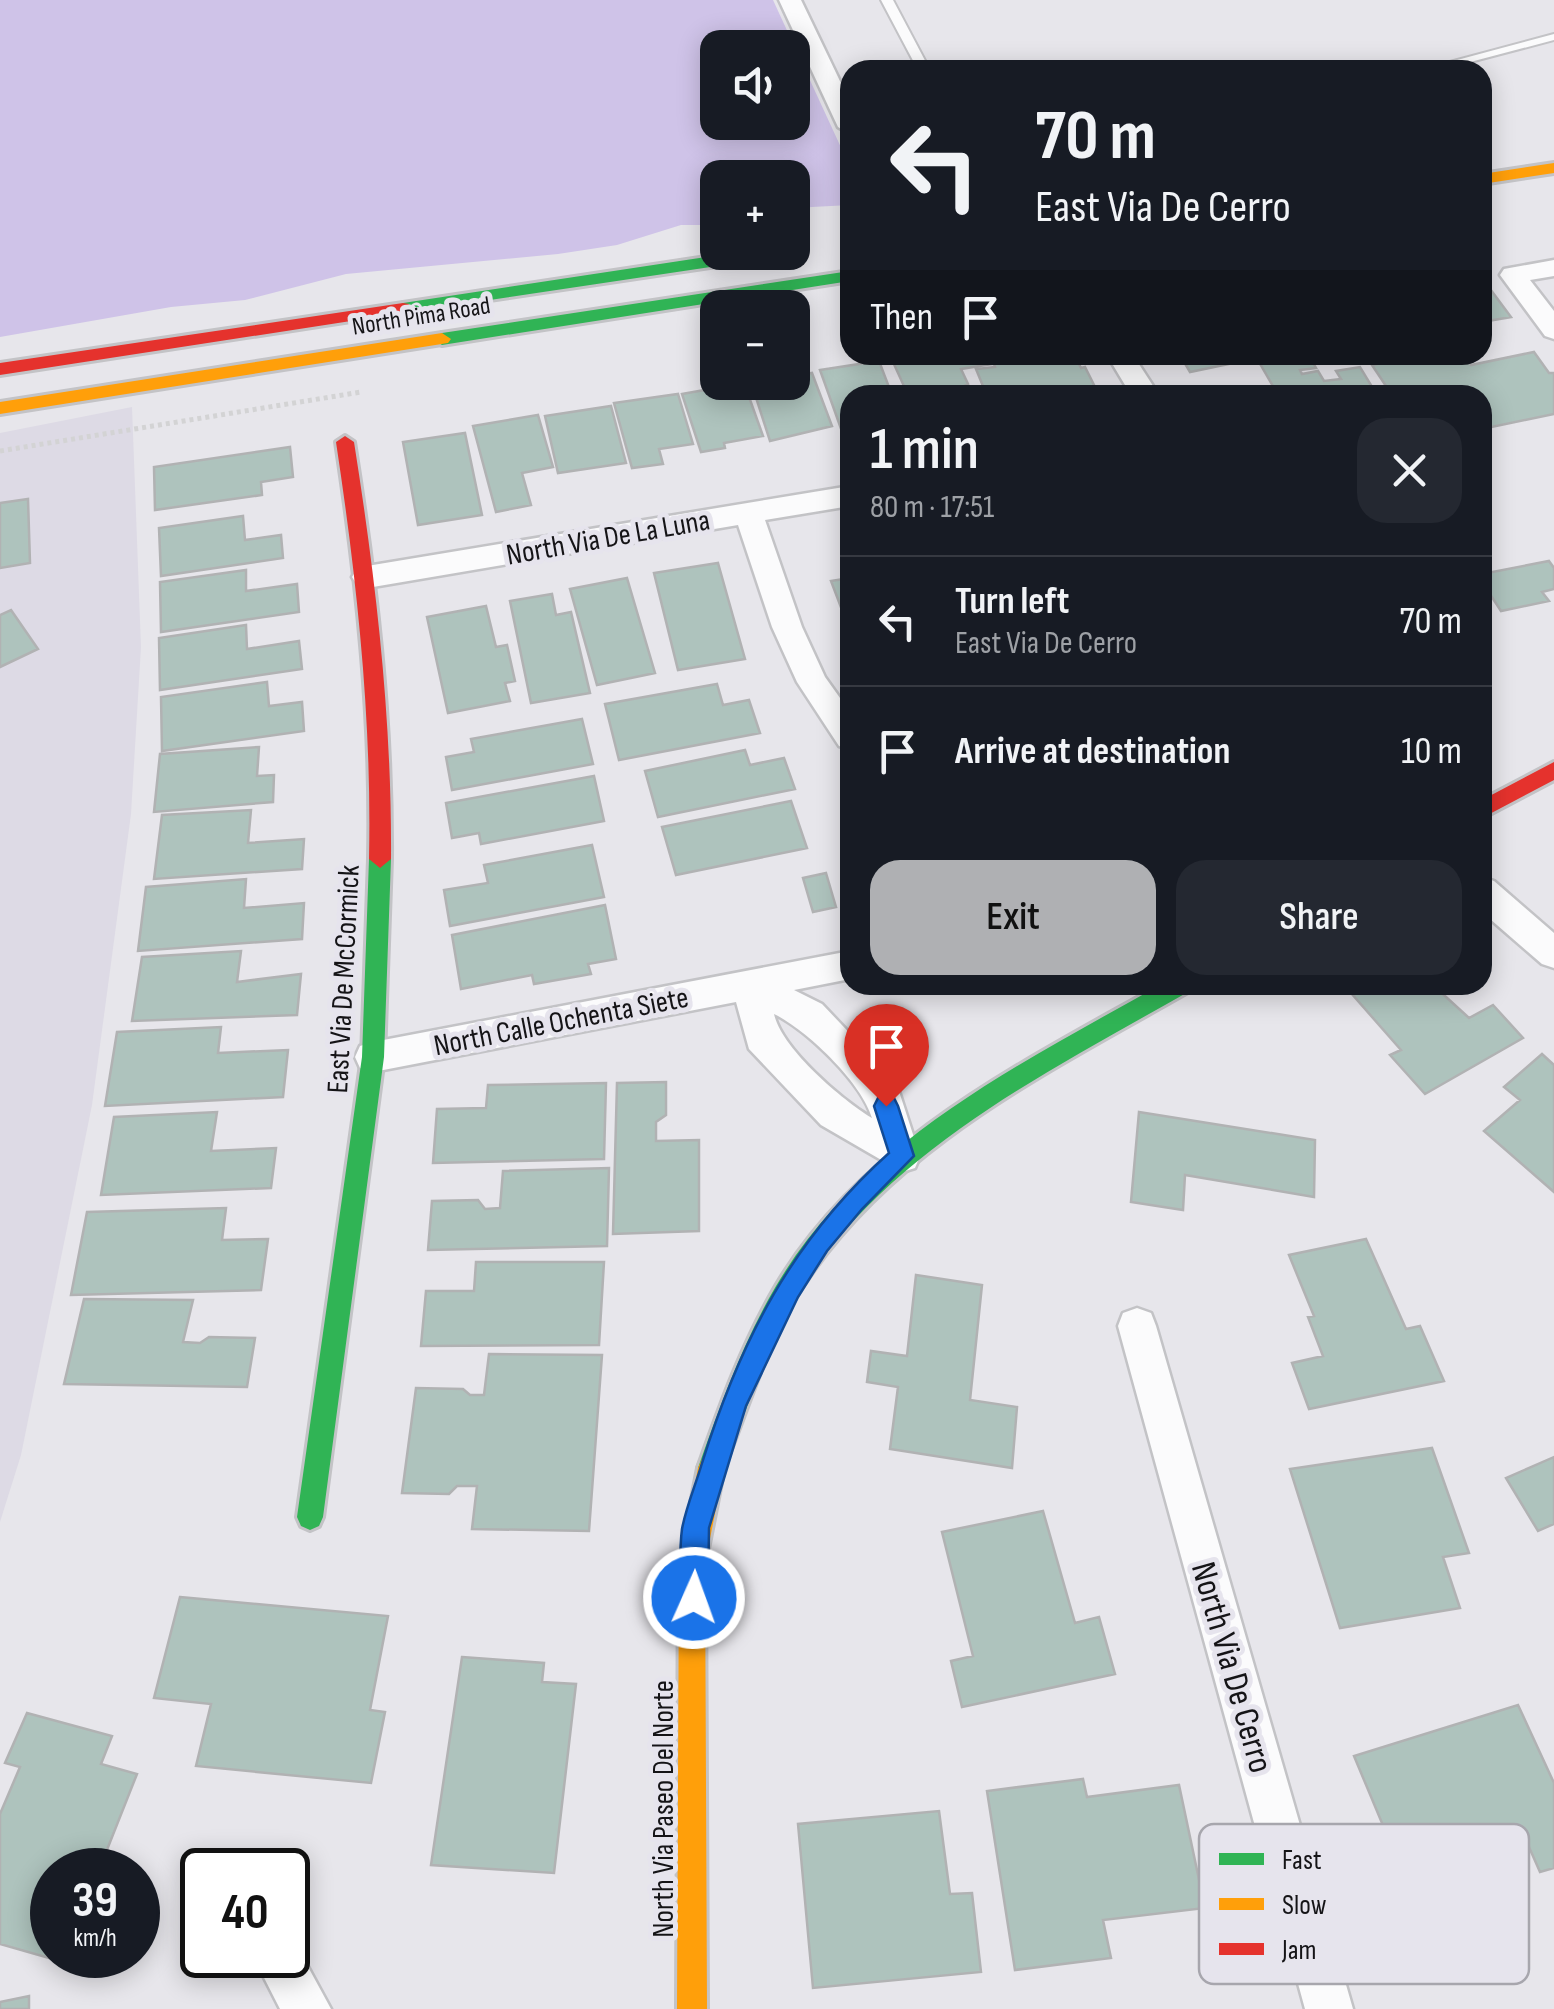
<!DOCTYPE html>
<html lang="en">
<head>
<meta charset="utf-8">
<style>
	body { margin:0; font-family:"Sofia Sans Condensed",sans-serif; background:#242831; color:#f1f3f6; height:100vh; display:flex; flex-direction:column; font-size:38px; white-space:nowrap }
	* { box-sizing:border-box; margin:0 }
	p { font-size:32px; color:#9ea1a6 }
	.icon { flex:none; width:55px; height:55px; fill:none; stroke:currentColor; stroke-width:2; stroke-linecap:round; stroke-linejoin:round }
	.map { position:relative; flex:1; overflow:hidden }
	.panel { position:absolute; left:840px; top:385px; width:652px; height:610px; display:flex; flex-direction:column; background:#171b24; border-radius:30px; box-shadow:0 5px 25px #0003 }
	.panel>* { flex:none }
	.top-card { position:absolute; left:840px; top:60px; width:652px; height:305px; border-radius:30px; box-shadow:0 5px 25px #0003; background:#171b24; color:#f1f3f6; overflow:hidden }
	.fabs { position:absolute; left:700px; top:30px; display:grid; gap:20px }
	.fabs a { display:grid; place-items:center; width:110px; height:110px; border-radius:20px; background:#171b24; box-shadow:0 5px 25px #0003; font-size:50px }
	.speed { position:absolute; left:30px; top:1848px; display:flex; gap:20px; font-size:50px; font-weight:700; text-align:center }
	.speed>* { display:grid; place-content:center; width:130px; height:130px; border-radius:50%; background:#171b24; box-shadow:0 5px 25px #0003; line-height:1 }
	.speed small { font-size:25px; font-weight:400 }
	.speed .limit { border:5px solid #111; border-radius:15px; background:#fff; color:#111 }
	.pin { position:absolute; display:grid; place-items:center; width:85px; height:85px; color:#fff; margin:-102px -42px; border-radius:50% 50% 50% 0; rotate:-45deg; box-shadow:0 0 10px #0007 }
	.pin .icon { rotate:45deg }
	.me { position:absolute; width:110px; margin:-55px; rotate:2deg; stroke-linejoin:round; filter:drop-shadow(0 0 8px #0008) }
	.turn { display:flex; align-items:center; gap:35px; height:210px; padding:0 30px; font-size:45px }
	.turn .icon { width:130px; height:130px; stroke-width:2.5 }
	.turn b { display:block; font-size:70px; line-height:85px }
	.then { display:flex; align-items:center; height:95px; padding:0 30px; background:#0003; gap:20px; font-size:38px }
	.round { display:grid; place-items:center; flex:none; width:105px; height:105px; border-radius:30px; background:#242831 }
	.headline { display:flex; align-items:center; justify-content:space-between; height:170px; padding:0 30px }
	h1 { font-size:60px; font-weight:600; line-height:75px }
	.cta { display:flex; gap:20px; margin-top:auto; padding:20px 30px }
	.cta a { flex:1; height:115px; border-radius:30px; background:#afb0b3; color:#111; font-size:40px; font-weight:600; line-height:115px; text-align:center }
	.cta a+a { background:#242831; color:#f1f3f6 }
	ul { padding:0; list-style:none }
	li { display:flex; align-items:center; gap:30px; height:130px; padding:0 30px; border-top:2px solid #363941 }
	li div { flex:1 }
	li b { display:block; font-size:38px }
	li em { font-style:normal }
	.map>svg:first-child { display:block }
	.built { fill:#dddae5 }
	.green { fill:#cfc3e8; fill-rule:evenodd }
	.building { fill:#aec3bd; stroke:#b1b2b3; stroke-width:2.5 }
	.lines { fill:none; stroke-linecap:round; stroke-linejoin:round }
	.lane-casing { stroke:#c3c3c6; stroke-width:4 }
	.street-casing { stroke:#c3c3c6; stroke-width:5 }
	.fast-casing { stroke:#c3c3c6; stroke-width:6 }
	.slow-casing { stroke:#c3c3c6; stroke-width:6 }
	.jam-casing { stroke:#c3c3c6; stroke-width:6 }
	.path { stroke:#d3d3d4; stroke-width:5; stroke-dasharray:4 4; stroke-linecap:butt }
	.lane { fill:#fbfbfc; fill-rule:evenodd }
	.street { fill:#fbfbfc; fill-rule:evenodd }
	.fast { fill:#30b455; fill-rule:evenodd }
	.slow { fill:#ff9f0a; fill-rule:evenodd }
	.jam { fill:#e5322d; fill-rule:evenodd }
	.route { fill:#1a73e8; stroke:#114b97; stroke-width:2.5 }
	.labels { text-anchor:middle; stroke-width:10; stroke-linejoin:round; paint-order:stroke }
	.far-street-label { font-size:25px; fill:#151417; stroke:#e6e4ed }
	.street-label { font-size:30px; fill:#151417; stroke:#e6e4ed }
	.near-street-label { font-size:35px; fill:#151417; stroke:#e6e4ed }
	.key { fill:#e6e4ed; stroke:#a7a6ad; stroke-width:2.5 }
	.key-label { font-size:28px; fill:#151417 }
</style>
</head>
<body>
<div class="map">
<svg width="1554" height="2009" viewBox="0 0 1554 2009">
	<rect width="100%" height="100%" fill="#e7e6eb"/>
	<path class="built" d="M132,407L141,647L131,814L92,1105L21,1455L0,1522V433Z"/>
	<path class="green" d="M0,0H773L850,167V205L793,208L792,178H718L717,225H681L617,245L558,254L346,274L245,300L171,307L0,337ZM718,48H792V122H718Z"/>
	<path class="building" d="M1482,278L1511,317L1482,322Z
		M1534,352L1549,373H1554V414L1482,429V395H1392L1372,365L1421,355H1463L1471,365Z
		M912,355H988L992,364L961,369L968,384L960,388L908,395L893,362L913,358Z
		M1067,355L1069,359L1076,358L1081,368L1085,367L1099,395H960L985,391L976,369L995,367L993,361L1021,355Z
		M1180,355H1250L1253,359L1190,372Z
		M1255,355H1352L1354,358L1330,362L1326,356L1311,359L1316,368L1300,370L1302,374L1318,371L1324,381L1341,379L1336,371L1360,367L1377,395H1278Z
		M879,361L892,395H850L849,451L820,370Z
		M812,373L832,426L770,441L751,382H792V376Z
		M744,383L763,436L724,443L725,448L701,452L682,394Z
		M678,394L693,444L659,449L663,464L632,468L614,403Z
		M611,406L626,463L558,473L545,416Z
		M538,415L553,467L522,473L531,505L496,512L473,426Z
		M465,433L482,515L418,525L403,442Z
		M290,447L293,477L261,482L262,495L155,510L154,467Z
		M28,499L30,563L0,568V503Z
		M243,516L245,540L281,535L283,558L161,576L159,528Z
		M1549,561L1554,568V589L1542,592L1549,601L1501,611L1482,582V574Z
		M718,563L745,659L678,670L654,573Z
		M246,570V591L297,584L299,612L161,632L160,582Z
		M627,578L655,673L597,685L570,589Z
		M850,578V631L831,581Z
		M552,594L556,615L571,612L590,693L531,703L510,601Z
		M486,606L496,647L507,645L515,681L505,683L510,701L448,713L427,617Z
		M11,610L38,649L0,667V615Z
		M246,625L247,649L299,641L302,669L160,690L159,638Z
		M267,682L269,706L302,702L304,731L162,751L161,697Z
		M717,684L723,705L749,700L760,733L619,760L605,704Z
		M582,719L593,764L452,790L446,757L474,752L471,739Z
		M259,747L257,776L274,775L273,802L154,812L160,754Z
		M745,750L750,765L784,758L795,789L658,817L645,771Z
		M594,776L604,821L481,844L479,833L452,838L446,803Z
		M791,801L807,848L676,875L662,827Z
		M251,810L248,843L304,839L302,869L154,879L162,815Z
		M592,845L604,897L450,926L444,890L488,883L484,865Z
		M826,873L836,907L813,912L803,878Z
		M246,879L244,908L304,903L302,939L138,951L146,887Z
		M605,905L616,959L588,964L591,974L534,984L532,975L461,989L452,935Z
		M241,951L237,982L301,974L297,1015L132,1021L142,957Z
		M1344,985H1433L1469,1018L1493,1005L1523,1038L1425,1094L1390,1055L1401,1050Z
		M221,1027L218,1053L288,1050L283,1097L105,1106L117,1032Z
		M1542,1054L1554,1065V1192L1484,1131L1520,1100L1504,1087Z
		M666,1082V1115L656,1122V1141L699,1140V1231L613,1234L617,1083Z
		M606,1083L604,1159L433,1163L437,1109L486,1108L488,1085Z
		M217,1112L211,1151L276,1148L271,1188L101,1195L114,1117Z
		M1139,1112L1315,1140L1314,1197L1185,1175L1183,1210L1131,1202Z
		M609,1168L607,1246L428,1250L432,1201L478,1200L485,1209L500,1208L503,1171Z
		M226,1208L222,1240L268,1239L261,1290L71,1295L87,1212Z
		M1366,1239L1406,1329L1420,1326L1444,1381L1309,1409L1292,1363L1323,1356L1308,1317L1314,1316L1289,1255Z
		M476,1262H604L599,1345L421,1346L426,1291H474Z
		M916,1275L982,1285L970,1400L1017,1407L1012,1468L890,1449L898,1387L867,1382L871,1351L907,1356Z
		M84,1299L193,1300L183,1342L200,1343L209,1337L255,1338L247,1387L64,1384Z
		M489,1354L602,1355L589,1531L472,1529L477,1486H457L449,1494L402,1493L416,1388L463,1389L470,1395H484Z
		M1432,1448L1469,1553L1443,1557L1460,1608L1340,1628L1290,1469Z
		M1554,1457V1524L1538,1531L1506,1478Z
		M1043,1511L1075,1623L1099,1617L1115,1674L962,1707L951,1661L973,1656L942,1532Z
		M180,1597L388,1616L370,1710L385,1712L371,1783L196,1766L211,1704L154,1698Z
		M462,1657L544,1663L542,1682L576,1684L554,1873L431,1865Z
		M1518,1705L1554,1783V1868L1540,1872L1522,1831L1486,1842L1482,1832L1397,1859L1354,1756Z
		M27,1713L112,1736L101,1764L137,1774L99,1870H52V1955H66L63,1962L0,1944V1814L20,1767L5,1763Z
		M1083,1779L1087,1797L1179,1785L1205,1908L1103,1920L1111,1958L1015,1970L987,1791Z
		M939,1811L950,1894L972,1893L981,1972L813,1988L798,1824Z
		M29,1996V2009H0V2002Z"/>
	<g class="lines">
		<g class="lane-casing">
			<path id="lane" d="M881,0H893L930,70H918Z
				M1554,34V40L1440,70H1420Z"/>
		</g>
		<g class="street-casing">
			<path id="street" d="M779,0H801L850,102V134L838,127Z
				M1554,260V276L1530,280L1554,311V339L1545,336L1500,275L1504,269Z
				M1107,355H1133L1159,395H1131Z
				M850,486V506L765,520L802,627L825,677L850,712V749L839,746L797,682L772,627L738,525L367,588L357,585L352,577L357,569L367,566Z
				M1482,877L1494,881L1554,933V968L1542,964L1482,912Z
				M850,951V979L794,990L822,1004L896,1082L920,1156L915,1168L902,1172L821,1125L749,1049L736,1002L373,1072L360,1068L355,1057L360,1046L373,1042ZM774,1014C807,1030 862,1083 872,1118C841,1099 782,1049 774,1014Z
				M1137,1308L1151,1313L1156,1326L1353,2009H1305L1118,1326L1123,1313Z
				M288,1941L295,1943L331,2009H280L255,1960L257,1955H288Z"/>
		</g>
		<g class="fast-casing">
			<path id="fast" d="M739,252H785L777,257L403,313L395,308L403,303Z
				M850,271V281L442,345L433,339L442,333Z
				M380,850L391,859L384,1057L323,1517L319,1526L310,1530L301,1526L297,1517L362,1057L369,859Z
				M1160,985H1191L1188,992C1044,1074 880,1154 793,1302C761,1358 745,1418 720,1477L711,1481L702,1477L698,1468C720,1406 742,1344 776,1286C861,1142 1020,1064 1160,985Z"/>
		</g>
		<g class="slow-casing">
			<path id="slow" d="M1554,163V173L1482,184V174Z
				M442,333L451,339L448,343L0,414V402Z
				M711,1455L720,1459L724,1468L705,1564L707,2009H677L679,1564L698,1468L702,1459Z"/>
		</g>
		<g class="jam-casing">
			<path id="jam" d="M403,303L409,304V312L0,375V363Z
				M345,436L354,442C376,581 392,718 391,859L380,868L369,859C372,719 357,581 336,442Z
				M1554,762V780L1482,818V800Z"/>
		</g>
		<path class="path" d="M0,451L361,392"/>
		<use href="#lane" class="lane"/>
		<use href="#street" class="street"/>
		<use href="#fast" class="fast"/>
		<use href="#slow" class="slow"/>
		<use href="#jam" class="jam"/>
	</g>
	<path class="route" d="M886,1095L894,1098L898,1106L914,1156L862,1209L827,1251L798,1297L746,1406L709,1528L708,1598L703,1607L694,1611L684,1607L680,1598C681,1575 679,1551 682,1529C686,1507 696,1484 702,1463C741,1339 792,1240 889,1153L874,1106L878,1098Z"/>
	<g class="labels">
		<g class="far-street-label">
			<text transform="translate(421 315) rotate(-9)" y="9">North Pima Road</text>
		</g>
		<g class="street-label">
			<text transform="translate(608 537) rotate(-10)" y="10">North Via De La Luna</text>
			<text transform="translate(343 979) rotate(-87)" y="10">East Via De McCormick</text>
			<text transform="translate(561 1021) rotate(-11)" y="10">North Calle Ochenta Siete</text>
			<text transform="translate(663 1809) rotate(-90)" y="10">North Via Paseo Del Norte</text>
		</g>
		<g class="near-street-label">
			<text transform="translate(1233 1667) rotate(74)" y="12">North Via De Cerro</text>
		</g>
	</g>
	<rect x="1199" y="1824" width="330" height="160" rx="15" class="key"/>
	<rect x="1219" y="1853" width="45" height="12" fill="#30b455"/>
	<rect x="1219" y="1898" width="45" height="12" fill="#ff9f0a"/>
	<rect x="1219" y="1943" width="45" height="12" fill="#e5322d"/>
	<g class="key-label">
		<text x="1282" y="1869">Fast</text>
		<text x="1282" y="1914">Slow</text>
		<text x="1282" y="1959">Jam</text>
	</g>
</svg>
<div class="fabs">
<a><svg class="icon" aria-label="sound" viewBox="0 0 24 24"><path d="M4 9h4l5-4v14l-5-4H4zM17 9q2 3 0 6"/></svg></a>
<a>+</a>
<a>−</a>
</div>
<div class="speed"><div>39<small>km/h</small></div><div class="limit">40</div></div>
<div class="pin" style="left:886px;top:1106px;background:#d93025"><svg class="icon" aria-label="arrive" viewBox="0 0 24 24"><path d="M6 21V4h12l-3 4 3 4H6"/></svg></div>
<svg class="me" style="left:694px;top:1598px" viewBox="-20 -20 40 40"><circle r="17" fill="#1a73e8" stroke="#fff" stroke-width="3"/><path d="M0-11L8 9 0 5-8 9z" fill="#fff"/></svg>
<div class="top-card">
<div class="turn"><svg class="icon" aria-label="left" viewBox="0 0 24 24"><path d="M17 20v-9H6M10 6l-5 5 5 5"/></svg><div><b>70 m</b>East Via De Cerro</div></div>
<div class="then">Then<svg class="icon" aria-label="arrive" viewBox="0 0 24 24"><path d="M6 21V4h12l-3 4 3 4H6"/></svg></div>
</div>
<section class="panel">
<div class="headline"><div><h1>1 min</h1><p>80 m · 17:51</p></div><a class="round"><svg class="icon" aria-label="close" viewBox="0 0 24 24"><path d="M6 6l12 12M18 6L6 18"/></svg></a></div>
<ul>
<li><svg class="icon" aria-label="left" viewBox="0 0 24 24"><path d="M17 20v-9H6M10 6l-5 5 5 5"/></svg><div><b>Turn left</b><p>East Via De Cerro</p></div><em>70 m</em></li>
<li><svg class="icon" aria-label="arrive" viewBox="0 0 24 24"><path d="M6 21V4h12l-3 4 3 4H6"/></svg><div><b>Arrive at destination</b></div><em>10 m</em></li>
</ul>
<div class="cta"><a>Exit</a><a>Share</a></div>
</section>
</div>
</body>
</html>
